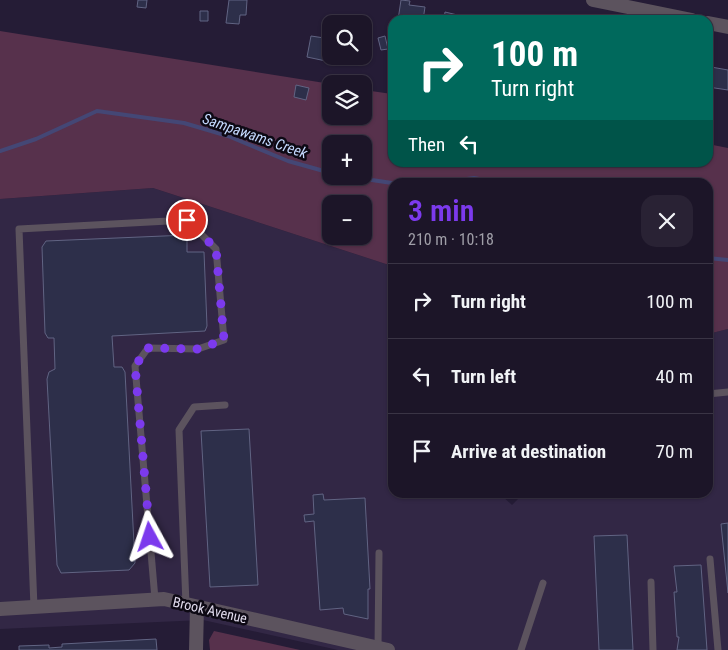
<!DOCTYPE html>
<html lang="en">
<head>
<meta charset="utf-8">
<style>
	body { margin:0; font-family:"Roboto Condensed",sans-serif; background:#292234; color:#f1f3f6; height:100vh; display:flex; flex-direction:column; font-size:19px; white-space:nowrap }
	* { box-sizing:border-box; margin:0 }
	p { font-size:16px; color:#a09fa8 }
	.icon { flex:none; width:28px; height:28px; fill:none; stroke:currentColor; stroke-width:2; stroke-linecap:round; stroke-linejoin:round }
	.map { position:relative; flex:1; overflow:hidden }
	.panel { position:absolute; left:388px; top:178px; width:325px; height:320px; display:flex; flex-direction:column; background:#1c1528; border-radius:15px; box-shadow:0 1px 4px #0004,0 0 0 1px #3a3445 }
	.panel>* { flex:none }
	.hud { position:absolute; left:388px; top:15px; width:325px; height:152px; border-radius:15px; box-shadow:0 1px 4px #0004,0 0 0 1px #3a3445; background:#00695c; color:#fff; overflow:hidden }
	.buttons { position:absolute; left:322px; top:15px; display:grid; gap:10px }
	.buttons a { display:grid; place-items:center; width:50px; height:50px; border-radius:10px; background:#1c1528; box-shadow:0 1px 4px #0004,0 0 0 1px #3a3445; font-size:25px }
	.pin { position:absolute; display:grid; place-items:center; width:42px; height:42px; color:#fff; margin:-21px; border:2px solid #fff; border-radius:50%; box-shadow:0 1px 5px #0007 }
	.me { position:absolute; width:55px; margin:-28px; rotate:355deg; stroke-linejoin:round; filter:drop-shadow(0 0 4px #0008) }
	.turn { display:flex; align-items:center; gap:18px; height:105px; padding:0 20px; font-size:22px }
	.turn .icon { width:65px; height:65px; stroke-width:2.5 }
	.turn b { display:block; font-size:35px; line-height:42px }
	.then { display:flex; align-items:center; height:48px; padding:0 20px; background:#0003; gap:10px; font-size:19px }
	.round { display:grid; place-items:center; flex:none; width:52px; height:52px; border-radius:15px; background:#292234 }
	.overview { display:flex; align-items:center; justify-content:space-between; height:85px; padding:0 20px }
	h1 { font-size:30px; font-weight:600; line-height:38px; color:#7c3aed }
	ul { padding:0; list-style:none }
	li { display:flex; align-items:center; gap:15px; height:75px; padding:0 20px; border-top:1px solid #3a3445 }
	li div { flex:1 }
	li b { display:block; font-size:19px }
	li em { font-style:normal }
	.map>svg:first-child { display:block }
	.built { fill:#322745 }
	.green { fill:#57314c; fill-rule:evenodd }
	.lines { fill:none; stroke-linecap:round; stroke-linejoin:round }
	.stream { stroke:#444775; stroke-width:4 }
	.building { fill:#2d2f4a; stroke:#616483 }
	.lane { stroke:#5c535e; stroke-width:7 }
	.street { stroke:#5c535e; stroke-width:14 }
	.route { stroke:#7c3aed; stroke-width:9; stroke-dasharray:0 16.2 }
	.labels { text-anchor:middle; stroke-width:5; stroke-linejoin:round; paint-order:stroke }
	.street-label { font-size:14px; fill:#e1dbed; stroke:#0d0914 }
	.water-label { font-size:15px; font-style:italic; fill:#c4d9fe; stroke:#0d0914 }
</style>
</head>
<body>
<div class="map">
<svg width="728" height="650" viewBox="0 0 728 650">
	<rect width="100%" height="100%" fill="#251c36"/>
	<path class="built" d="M153,188L392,266V492L499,493L512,505L524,493L708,492V334L728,329V650H338L203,620L0,629V199Z"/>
	<path class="green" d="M0,31L331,84V116H364V90L392,94V162H708V144L728,148V329L708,334V182H392V266L153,188L0,199ZM331,144H364V176H331ZM331,204H364V236H331Z
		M214,631L300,650H210L209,640Z"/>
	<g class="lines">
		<path class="stream" d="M0,151L36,139L97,111L184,123L228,136L288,161L331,173
			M345,176L392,183
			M445,182L474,178L495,182
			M708,258L728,260"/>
	</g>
	<path class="building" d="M138,0H147L146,8L137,7Z
		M229,0H247L246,15H240L239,24L226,23Z
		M401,0L410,1L409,5L425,7L423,20H398Z
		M200,11H208V21H200Z
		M445,12L470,18L469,20H444Z
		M311,36L331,39V56H341L340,64L307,57Z
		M385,36L388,49L381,50L378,38Z
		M711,67L728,70V90L708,87Z
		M296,85L309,88L306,100L294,97Z
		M187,235V252H204L207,326L205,331L112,336L114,367H122L125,372L135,563L129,570L61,573L57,565L47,379L49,372L55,369L54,338H48L45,333L42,247L46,241Z
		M249,429L258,585L210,587L201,431Z
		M323,494L324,500L365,498L370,589H368V619L344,614L343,608L320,610L314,521L305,522L304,515L314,514L313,495Z
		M728,523V593L721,524Z
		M627,535L633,650H599L594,536Z
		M701,565L707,650H677L679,637H677L674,592H677L674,566Z
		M156,639L157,650H19V646L49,645V648L62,647V644Z"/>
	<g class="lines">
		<path class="lane" d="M708,394L728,392
			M710,559L718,650
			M651,582L653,650
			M186,604L179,430L194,407L225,405
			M34,607L19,229L187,220L216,249L224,340L198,349L148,348L135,366L155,599
			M378,648L379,553
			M521,650L543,583"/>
		<path class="street" d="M593,0L692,20
			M708,23L728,27
			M0,609L164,599L388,650
			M196,650L197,607"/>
	</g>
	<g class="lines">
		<path class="route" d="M150,537L135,366L148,348L198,349L224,340L216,249L187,220"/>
	</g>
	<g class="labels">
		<g class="street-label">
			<text transform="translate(210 610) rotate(13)" y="5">Brook Avenue</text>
		</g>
		<g class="water-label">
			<text transform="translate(255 136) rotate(19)" y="5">Sampawams Creek</text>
		</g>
	</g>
</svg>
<div class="buttons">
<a><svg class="icon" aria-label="search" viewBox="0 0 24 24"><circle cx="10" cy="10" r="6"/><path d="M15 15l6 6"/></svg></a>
<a><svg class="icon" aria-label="layers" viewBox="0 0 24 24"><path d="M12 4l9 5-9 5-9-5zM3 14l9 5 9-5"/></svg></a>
<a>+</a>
<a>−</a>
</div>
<div class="pin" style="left:187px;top:220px;background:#d93025"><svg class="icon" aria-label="arrive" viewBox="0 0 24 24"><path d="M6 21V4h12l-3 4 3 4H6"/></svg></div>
<svg class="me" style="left:150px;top:537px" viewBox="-20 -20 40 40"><path d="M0-17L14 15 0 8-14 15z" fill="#7c3aed" stroke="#fff" stroke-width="4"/></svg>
<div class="hud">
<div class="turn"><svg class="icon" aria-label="right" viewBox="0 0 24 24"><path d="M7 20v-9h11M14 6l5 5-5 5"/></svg><div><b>100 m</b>Turn right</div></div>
<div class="then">Then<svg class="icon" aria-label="left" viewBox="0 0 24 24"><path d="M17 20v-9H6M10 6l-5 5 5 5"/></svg></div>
</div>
<section class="panel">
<div class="overview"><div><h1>3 min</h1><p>210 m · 10:18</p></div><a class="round"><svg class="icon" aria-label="close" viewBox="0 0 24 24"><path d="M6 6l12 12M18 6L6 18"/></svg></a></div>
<ul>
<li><svg class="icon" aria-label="right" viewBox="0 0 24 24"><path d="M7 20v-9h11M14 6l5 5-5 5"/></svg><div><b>Turn right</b></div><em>100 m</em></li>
<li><svg class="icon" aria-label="left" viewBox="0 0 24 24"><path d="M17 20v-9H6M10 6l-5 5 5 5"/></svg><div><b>Turn left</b></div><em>40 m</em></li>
<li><svg class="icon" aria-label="arrive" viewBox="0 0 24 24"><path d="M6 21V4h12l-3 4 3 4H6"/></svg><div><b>Arrive at destination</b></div><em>70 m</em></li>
</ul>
</section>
</div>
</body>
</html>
